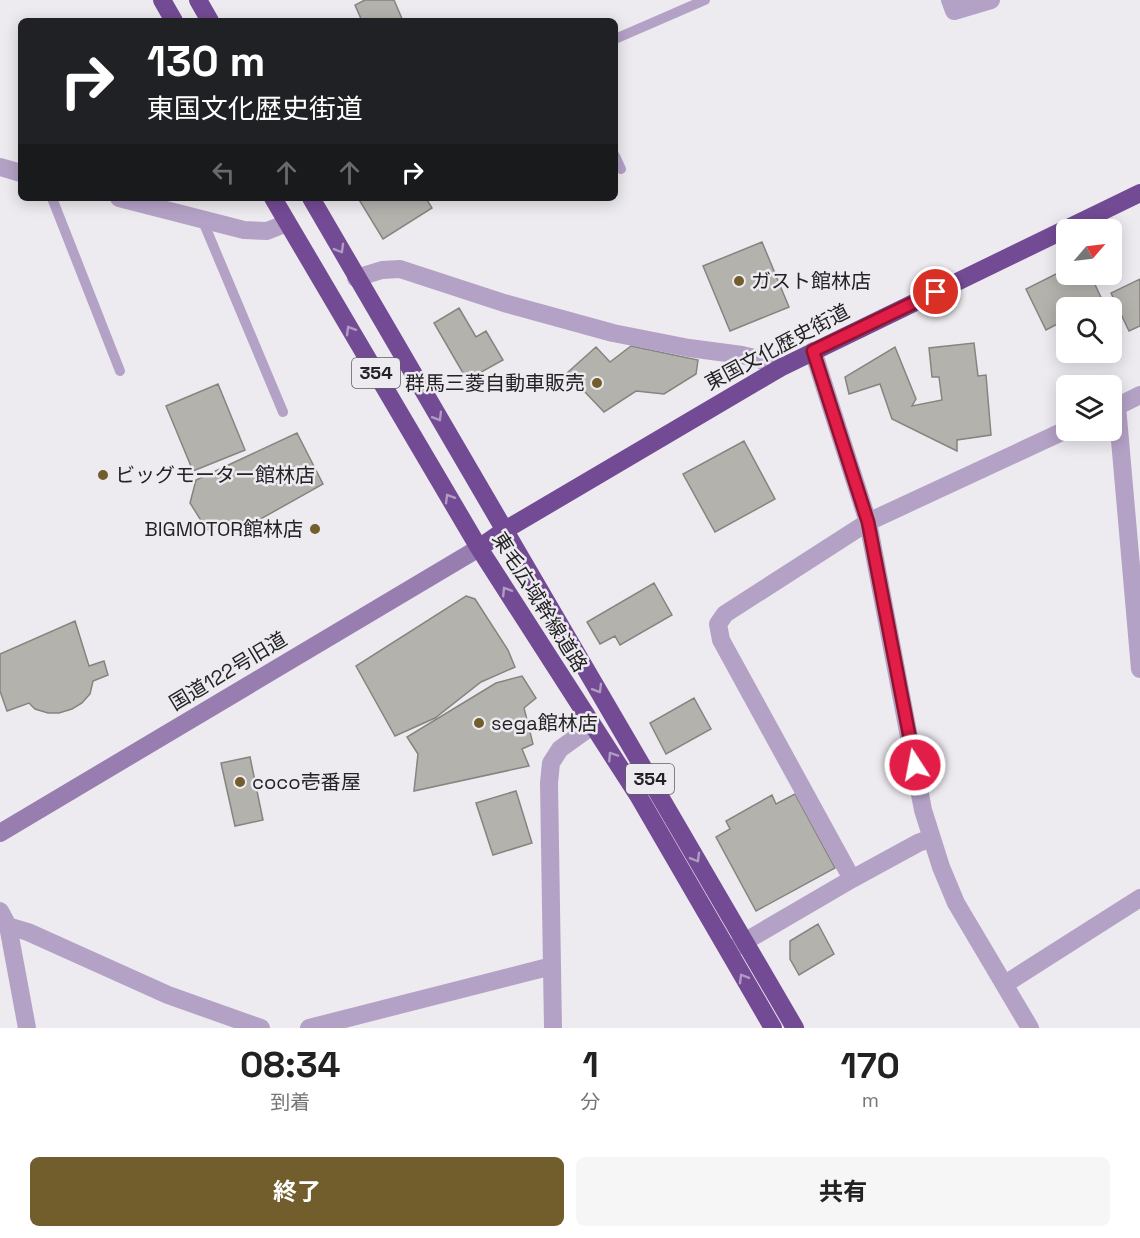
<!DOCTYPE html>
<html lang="ja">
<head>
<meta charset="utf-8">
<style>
	body { margin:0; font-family:"Space Grotesk","Noto Sans JP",sans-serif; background:#f6f6f6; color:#222; height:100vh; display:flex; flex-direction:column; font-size:22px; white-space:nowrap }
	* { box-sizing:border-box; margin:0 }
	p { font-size:20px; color:#767676 }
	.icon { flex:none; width:33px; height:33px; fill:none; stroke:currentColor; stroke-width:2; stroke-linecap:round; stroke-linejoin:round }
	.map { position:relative; height:1028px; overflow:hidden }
	.details { display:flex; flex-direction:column; background:#fff; flex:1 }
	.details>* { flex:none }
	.top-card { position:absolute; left:18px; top:18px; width:600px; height:183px; border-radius:9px; box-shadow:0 3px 15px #0003; background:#202124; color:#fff; overflow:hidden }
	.needle { width:39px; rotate:62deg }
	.fabs { position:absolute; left:1056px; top:219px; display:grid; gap:12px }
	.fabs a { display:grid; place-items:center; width:66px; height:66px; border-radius:9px; background:#fff; box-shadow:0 3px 15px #0003; font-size:30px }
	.pin { position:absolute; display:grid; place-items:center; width:51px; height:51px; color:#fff; margin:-26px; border:3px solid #fff; border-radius:50%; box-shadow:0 2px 6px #0007 }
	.me { position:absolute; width:66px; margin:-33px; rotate:349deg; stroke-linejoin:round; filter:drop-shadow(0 0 4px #0008) }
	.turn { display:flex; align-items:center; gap:21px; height:126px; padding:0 30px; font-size:27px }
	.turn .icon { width:78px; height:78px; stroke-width:2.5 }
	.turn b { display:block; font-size:42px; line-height:51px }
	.lanes { display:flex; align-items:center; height:57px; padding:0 30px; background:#0003; justify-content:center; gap:30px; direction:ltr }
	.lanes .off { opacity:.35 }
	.eta { display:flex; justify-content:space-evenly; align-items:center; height:102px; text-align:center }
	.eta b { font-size:36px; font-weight:700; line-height:42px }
	.cta { display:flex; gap:12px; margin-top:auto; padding:12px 30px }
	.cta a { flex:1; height:69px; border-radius:9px; background:#725d2c; color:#fff; font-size:24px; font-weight:700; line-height:69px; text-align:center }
	.cta a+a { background:#f6f6f6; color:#222 }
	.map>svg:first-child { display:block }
	.building { fill:#b4b2ad; stroke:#86847f; stroke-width:1.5 }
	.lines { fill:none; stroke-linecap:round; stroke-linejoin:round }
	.lane { stroke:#b4a2c6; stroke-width:10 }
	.street { stroke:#b4a2c6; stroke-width:18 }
	.secondary { stroke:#987db1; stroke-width:18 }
	.highway { stroke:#734b95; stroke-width:18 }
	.oneway { stroke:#b09bc2 }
	.route-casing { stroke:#92132f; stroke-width:15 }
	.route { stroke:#e11d48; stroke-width:10 }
	.poi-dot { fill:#725d2c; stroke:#edebf0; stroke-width:2 }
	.labels { text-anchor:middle; stroke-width:5; stroke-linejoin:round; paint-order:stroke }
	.shield { fill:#edebf0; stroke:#605e61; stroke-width:1.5 }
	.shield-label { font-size:18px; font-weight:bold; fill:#232224 }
	.poi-label { font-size:20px; fill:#232224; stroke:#edebf0; text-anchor:start }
	.street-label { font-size:20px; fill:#232224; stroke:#edebf0 }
</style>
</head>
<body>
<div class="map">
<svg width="1140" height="1028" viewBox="0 0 1140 1028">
	<rect width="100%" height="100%" fill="#edebf0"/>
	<path class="building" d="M365,0H394L403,21H362L355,5Z
		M358,198H426L432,208L383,239Z
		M762,242L789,307L730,331L703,266Z
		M1066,269V274H1090L1106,308H1066V328L1063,321L1046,330L1026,289Z
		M1140,279V326L1129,331L1111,293Z
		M459,308L476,337L486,331L503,360L467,380L434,323Z
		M1112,319L1119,334L1112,338Z
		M974,343L978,376L986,375L991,435L957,440V451L892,419L880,384L849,394L845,377L895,347L916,399L912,406L942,400L939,377H932L929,348Z
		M631,346L698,360L696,374L664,394L636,391L604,412L567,373L596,347L610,362Z
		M218,384L245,450L193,471L166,406Z
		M297,433L323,484L232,535L224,521L207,530L190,503L196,480Z
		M744,441L775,499L715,532L683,474Z
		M654,583L672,615L620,645L615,636L600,644L587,622Z
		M466,596L475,599L508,650L515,667L481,682L435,718L395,736L356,666Z
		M75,621L89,666L104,661L108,675L93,681L90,694L82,703L72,709L59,713H48L35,709L29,703L7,711L0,691V654Z
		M522,676L536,698L524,708L533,744L522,749L529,766L414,791L418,754L407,737L496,683Z
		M694,698L711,729L666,754L650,723Z
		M250,757L263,820L235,826L221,763Z
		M516,791L532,843L493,855L476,803Z
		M795,794L835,868L756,911L716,837L730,829L726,821L772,795L776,804Z
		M818,924L834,954L799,975L790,959V941Z"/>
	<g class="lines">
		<path class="lane" d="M615,39L705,0
			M615,156L621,169
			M52,198L120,371
			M202,219L283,412"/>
		<path class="street" d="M950,0L954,11L991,0
			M0,167L21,173
			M119,198L244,230L267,231L287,223
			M356,278L382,270L400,269L504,303L613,333L689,348L742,355L759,359L780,368
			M813,351L868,522L923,810L941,867L956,903L1030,1028
			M1117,406L1140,669
			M1112,409L1140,395
			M852,879L721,640L718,624L725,614L868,522L1066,430
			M0,911L8,926L27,1028
			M8,926L28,932L168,995L261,1028
			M732,949L852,879L918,843L931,838
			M1005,984L1140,898
			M309,1028L552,966
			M553,1028L549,783L551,763L560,749L592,726"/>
		<path class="secondary" d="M0,833L479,548"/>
		<path class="highway" d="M162,0L174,21
			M198,0L210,21
			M273,198L479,548L639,797L773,1028
			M311,198L795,1028
			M479,548L505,530L780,368L1140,193"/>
	</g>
	<defs><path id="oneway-chevron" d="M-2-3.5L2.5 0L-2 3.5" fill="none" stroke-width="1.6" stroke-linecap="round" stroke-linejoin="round" transform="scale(1.5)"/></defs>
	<g class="oneway">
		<use href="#oneway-chevron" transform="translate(340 249) rotate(60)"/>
		<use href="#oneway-chevron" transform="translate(350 330) rotate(-121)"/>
		<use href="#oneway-chevron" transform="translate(438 417) rotate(59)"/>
		<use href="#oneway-chevron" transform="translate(449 498) rotate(-121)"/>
		<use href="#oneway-chevron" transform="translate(506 591) rotate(-122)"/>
		<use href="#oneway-chevron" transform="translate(598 689) rotate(59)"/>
		<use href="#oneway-chevron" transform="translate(612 756) rotate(-123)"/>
		<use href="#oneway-chevron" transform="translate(696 858) rotate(60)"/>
		<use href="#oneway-chevron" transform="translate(743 978) rotate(-120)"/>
	</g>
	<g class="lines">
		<g class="route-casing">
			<path id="route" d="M915,765L868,522L813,351L936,292"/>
		</g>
		<use href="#route" class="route"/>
	</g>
	<g class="poi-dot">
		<circle cx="739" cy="281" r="6"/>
		<circle cx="597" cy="383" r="6"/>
		<circle cx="103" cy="475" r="6"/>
		<circle cx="315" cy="529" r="6"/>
		<circle cx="479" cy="723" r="6"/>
		<circle cx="240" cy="782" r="6"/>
	</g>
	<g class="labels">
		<g class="shield">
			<rect x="352" y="358" width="48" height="30" rx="4.5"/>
			<rect x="626" y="764" width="48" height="30" rx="4.5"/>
		</g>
		<g class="shield-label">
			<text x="376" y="379">354</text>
			<text x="650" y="785">354</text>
		</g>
		<g class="poi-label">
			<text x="751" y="288">ガスト館林店</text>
			<text x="585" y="390" text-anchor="end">群馬三菱自動車販売</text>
			<text x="115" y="482">ビッグモーター館林店</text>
			<text x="303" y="536" text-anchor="end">BIGMOTOR館林店</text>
			<text x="491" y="730">sega館林店</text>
			<text x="252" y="789">coco壱番屋</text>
		</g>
		<g class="street-label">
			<text transform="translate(777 347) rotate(-28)" y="7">東国文化歴史街道</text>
			<text transform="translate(540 602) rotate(58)" y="7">東毛広域幹線道路</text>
			<text transform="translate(228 671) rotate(-31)" y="7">国道122号旧道</text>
		</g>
	</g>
</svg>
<div class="fabs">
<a><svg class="needle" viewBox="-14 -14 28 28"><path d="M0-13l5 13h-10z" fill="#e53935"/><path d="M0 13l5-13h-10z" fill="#767676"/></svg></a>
<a><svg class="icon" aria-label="search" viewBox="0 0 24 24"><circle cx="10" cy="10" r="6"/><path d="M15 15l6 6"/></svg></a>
<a><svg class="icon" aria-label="layers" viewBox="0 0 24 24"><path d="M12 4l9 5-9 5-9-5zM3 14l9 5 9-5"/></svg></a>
</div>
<div class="pin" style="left:936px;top:292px;background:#d93025"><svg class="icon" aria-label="arrive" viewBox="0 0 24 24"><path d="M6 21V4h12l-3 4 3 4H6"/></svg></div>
<svg class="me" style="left:915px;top:765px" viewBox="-20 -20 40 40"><circle r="17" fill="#e11d48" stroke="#fff" stroke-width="3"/><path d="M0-11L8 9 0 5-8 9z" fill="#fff"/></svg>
<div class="top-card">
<div class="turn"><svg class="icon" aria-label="right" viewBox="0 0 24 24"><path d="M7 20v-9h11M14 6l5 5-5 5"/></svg><div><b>130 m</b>東国文化歴史街道</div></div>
<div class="lanes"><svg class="icon off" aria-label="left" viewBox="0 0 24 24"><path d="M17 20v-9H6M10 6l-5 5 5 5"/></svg><svg class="icon off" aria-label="ahead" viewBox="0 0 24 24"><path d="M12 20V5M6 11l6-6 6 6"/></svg><svg class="icon off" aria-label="ahead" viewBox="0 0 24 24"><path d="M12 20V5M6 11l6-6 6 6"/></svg><svg class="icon" aria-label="right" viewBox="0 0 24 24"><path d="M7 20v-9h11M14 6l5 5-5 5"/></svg></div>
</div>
</div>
<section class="details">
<div class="eta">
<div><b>08:34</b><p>到着</p></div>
<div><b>1</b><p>分</p></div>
<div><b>170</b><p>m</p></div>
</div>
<div class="cta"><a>終了</a><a>共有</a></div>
</section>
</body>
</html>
